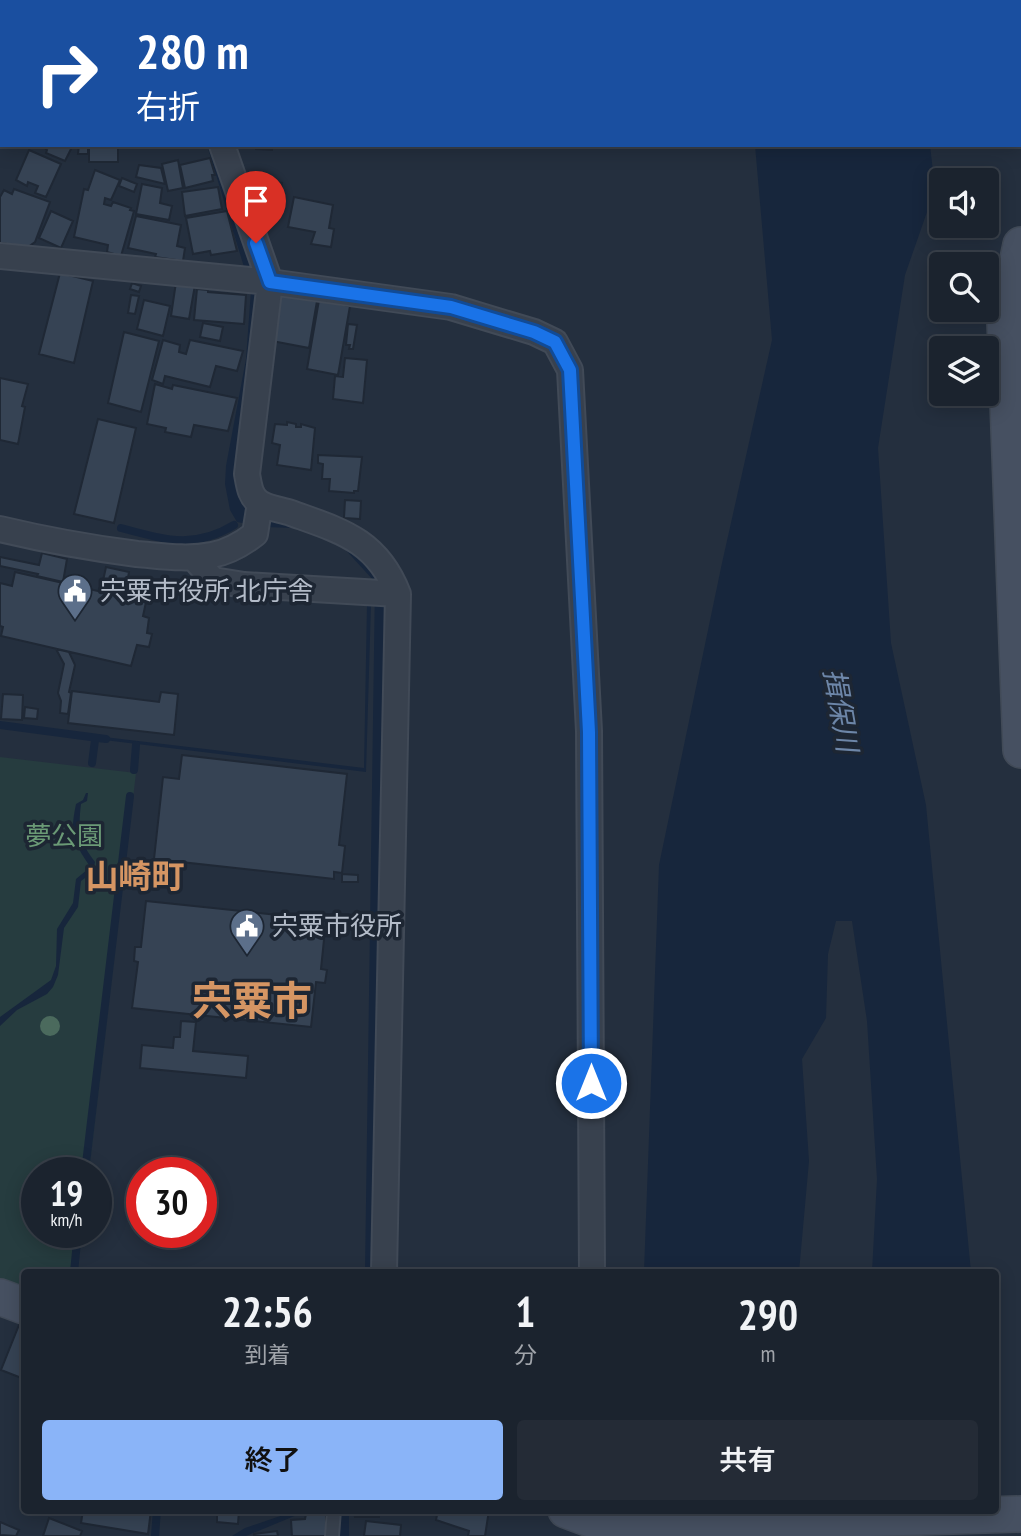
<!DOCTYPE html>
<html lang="ja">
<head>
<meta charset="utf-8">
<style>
	body { margin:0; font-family:"PT Sans Narrow","Noto Sans JP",sans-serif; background:#242b36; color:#f1f3f6; height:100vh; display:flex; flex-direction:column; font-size:26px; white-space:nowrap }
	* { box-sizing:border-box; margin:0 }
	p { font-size:23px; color:#a0a4aa }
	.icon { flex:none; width:38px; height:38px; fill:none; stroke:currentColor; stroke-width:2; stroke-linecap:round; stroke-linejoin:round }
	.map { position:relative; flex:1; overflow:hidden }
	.side { position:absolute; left:21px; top:1269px; width:978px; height:245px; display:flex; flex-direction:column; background:#1b232e; border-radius:7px; box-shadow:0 4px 18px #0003,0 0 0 2px #39404a }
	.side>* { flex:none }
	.top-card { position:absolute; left:0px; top:0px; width:1022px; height:147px; box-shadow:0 4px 18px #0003,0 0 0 2px #39404a; background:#1a4fa0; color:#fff; overflow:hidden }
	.tools { position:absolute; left:929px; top:168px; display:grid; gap:14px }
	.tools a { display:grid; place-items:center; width:70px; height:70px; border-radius:7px; background:#1b232e; box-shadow:0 4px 18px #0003,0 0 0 2px #39404a; font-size:35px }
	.speed { position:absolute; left:21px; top:1157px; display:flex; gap:14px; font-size:35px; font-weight:700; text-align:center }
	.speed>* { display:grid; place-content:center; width:91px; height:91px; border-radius:50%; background:#1b232e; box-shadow:0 4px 18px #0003,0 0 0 2px #39404a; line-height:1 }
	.speed small { font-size:18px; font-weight:400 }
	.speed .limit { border:10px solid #d22; background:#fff; color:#111 }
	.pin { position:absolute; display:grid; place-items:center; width:60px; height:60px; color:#fff; margin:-72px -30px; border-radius:50% 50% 50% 0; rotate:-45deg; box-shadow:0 0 7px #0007 }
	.pin .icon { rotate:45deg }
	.me { position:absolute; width:77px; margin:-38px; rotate:0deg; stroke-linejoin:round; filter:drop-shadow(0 0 5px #0008) }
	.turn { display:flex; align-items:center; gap:24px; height:147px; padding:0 21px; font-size:32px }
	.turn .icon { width:91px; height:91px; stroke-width:2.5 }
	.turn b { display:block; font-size:49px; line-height:60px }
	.eta { display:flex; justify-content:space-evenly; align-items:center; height:119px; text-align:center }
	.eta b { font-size:42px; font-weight:600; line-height:49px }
	.cta { display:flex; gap:14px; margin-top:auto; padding:14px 21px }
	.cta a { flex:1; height:80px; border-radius:7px; background:#8ab4f8; color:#111; font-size:28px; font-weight:600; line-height:80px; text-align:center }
	.cta a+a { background:#242b36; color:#f1f3f6 }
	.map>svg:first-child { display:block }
	.green { fill:#263c3f }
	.water { fill:#17263c }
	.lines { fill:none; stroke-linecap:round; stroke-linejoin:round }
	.stream { stroke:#17263c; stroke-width:8 }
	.building { fill:#364354; stroke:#1f2835; stroke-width:2 }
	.service-casing { stroke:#414a57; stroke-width:16 }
	.minor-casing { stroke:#414a57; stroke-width:28 }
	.secondary-casing { stroke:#414a57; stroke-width:38 }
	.service { stroke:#38414e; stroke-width:12 }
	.minor { stroke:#38414e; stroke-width:24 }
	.secondary { stroke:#465061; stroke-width:35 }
	.tree { fill:#4b6a5d }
	.route-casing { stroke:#114b97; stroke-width:18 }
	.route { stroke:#1a73e8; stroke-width:12 }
	.labels { text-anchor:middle; stroke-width:7; stroke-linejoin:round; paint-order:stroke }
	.poi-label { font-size:26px; fill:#b4bcc9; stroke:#1d2633; text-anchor:start }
	.park-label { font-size:26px; fill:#6b9a76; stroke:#1d2633 }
	.water-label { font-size:28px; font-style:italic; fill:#6d86a8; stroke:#1d2633 }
	.district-label { font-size:33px; font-weight:bold; fill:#d59563; stroke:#1d2633 }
	.town-label { font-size:40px; font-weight:bold; fill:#d59563; stroke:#1d2633 }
</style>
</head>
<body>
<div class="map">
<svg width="1021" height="1536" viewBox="0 0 1021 1536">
	<rect width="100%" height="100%" fill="#242f3e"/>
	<path class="green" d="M0,757L136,773L89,1172H37V1232H81L77,1272H24V1289L0,1279Z"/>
	<path class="water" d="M730,0H917V2H730Z
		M207,145H218L262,294L240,490L332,532L384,576L386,604L375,1272H365L375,582L342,546L313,533L293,528L266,527L237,522L230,510L225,484L226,466L246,359L251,290Z
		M755,145H930L935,189L905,275L878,448L891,643L926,805L971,1272H872L877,1179L867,1021L852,921H836L828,954L826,1018L802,1059L809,1161L799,1272H644L659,865L722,563L772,340Z
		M367,604H371L366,772L96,739V736L364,768Z
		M86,793H88L87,801L81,804C78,830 79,841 95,862L93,872L81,881L78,907L64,928L58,975L53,987L47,994L17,1010L0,1026V1017L51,980L56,966L57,929L73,903L76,879L88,869L89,865C72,840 70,833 76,804L83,800Z
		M298,1510H309L246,1536H232L245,1528Z
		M340,1510H349V1536H340Z"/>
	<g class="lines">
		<path class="stream" d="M121,528C163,539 193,550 234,525
			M0,725L106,739
			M92,763L95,740
			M134,770L136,745
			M85,1172L130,796
			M74,1272L78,1232
			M155,1536L157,1510"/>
	</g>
	<path class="building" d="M144,0H170L171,2H143Z
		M204,0H271L272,2H204Z
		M42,145H73L65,161L46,153L47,150Z
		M79,145H88V154H78Z
		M89,145H118V162H89Z
		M256,145H287L272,146V150L256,149Z
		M29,150L61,164L46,197L35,193L38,186L28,182L27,186L16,180Z
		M210,158L215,175H212L213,181L185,188L180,165Z
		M178,160L183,188L168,191L162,164Z
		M139,165L161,168L165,184L136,177Z
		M95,170L120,180L111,200L105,198L104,204L111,206L113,202L131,208L130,210L134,211L121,256L107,252L108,245L74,237L84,189L88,190Z
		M122,178L137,184L134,192L119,186Z
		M259,181L282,183L278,217L255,215Z
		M142,184L162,188L160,203L172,206L169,220L136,214Z
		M218,187L222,209L185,216L182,192Z
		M14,189L50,202L35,242L28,247L0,243V197L4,190L12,194Z
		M294,197L333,205L329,228L334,229L331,247L311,244L315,232L288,227Z
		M51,211L73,221L61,248L39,238Z
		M227,211L237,251L211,255L210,251L193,254L186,218Z
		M136,216L181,225L177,246L185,248L183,261L155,257L156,254L128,248Z
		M60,273L93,281L74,363L39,354Z
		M176,282L195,285L189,319L171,316Z
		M132,283L141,286L139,292L130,289Z
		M197,289L208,290V292L246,295L244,324L194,320Z
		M131,295L139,296L135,314L128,313Z
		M280,295L317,301L309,348L272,341Z
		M144,300L170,306L163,336L137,329Z
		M319,300L350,306L338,375L307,369Z
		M203,323L223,327L220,341L200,337Z
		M348,324L357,325L353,349H349L350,345H346Z
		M124,332L159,341L141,412L108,403Z
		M163,340L180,345L179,352L186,354L190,340L243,351L237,371L216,366L210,387L165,376L163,384L152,380Z
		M345,358L367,360L363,403L333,399L335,376L343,377Z
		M0,378L28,384L22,406L25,407L18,444L0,440Z
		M155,384L172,389L173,385L237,398L228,431L194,425L191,437L165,432L166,428L147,424Z
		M98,419L136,428L114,523L74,514Z
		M287,422L296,424V427H301V424L315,428L311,470L277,465L280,445L272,443L275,424L287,425Z
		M318,455L362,457L358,491H354V493L329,491L330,479H322L323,464L318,463Z
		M345,500L361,501L360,519L344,518Z
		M42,553L67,559L63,582L37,576L38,574L0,566V557L39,565Z
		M106,567L129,572L125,596L101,590Z
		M15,572L146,602L143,616L149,618L147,633L152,634L149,647L137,645L131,666L1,636L3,627L0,626V583L12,586Z
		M56,649L69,652L75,665L69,692L71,693L68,714L60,713L61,701L58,693L64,664Z
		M72,691L159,702L161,692L178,694L174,735L68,723Z
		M3,694L23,695L22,720L1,719Z
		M25,707L38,709L37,719L24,718Z
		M182,755L347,774L339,845L345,846L342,873L334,872V879L154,859L163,777L179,779Z
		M342,874L358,875V882H342Z
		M146,901L326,920L321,969L327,970L325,983L316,982L311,1027L132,1008L138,962L134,961L135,947H141Z
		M181,1021L196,1022L193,1051L248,1056L246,1078L140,1068L142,1045L173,1048L174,1037H180Z
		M19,1325L24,1328V1379L1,1370Z
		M83,1510H151L148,1534L81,1523Z
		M217,1510H239L238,1524L217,1522Z
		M315,1510H326V1536H292L291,1520L305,1519L306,1514H315Z
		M354,1510H379V1517H355Z
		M438,1510H489L485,1536H468L469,1531L436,1520Z
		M49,1518L82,1531L80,1536H43Z
		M366,1521L401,1525L400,1536H364Z
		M0,1522L19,1530L16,1536L0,1535Z
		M277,1531L278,1536H254V1534Z"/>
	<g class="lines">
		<g class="service-casing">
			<path id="service" d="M332,1536L334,1510"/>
		</g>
		<g class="minor-casing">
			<path id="minor" d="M187,0L188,2
				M222,145L270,282L247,474C249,485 250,497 260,503C267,508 282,510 291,513C341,531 377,540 398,594L384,1272
				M0,256L270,282L451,307L534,332L555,342L570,370L589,731L592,1272
				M0,529C46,540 91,548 137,554C162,556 187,560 212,555C229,552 242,544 255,534L260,503
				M194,558L213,580L244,585L398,594"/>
		</g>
		<g class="secondary-casing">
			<path id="secondary" d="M1021,245L1005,321L1021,750
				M0,1297L24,1306
				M566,1510L593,1520L621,1526L1021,1514"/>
		</g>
		<use href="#service" class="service"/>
		<use href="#minor" class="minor"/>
		<use href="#secondary" class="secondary"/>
	</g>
	<circle class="tree" cx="50" cy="1026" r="10"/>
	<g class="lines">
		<g class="route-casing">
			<path id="route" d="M256,243L270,282L451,307L534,332L555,342L570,370L589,732L591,1083"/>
		</g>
		<use href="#route" class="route"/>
	</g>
	<defs>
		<g id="civic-pin" transform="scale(1.75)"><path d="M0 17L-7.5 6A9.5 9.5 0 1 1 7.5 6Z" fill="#5c6f8a" stroke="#1d2633"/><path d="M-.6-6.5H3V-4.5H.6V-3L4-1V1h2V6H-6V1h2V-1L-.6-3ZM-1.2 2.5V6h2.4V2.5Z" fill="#fff"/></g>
	</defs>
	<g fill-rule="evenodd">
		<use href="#civic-pin" x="75" y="591"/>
		<use href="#civic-pin" x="247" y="926"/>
	</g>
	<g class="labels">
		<g class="poi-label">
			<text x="100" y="600">宍粟市役所 北庁舎</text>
			<text x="272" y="935">宍粟市役所</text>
		</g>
		<g class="park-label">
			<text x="64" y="845">夢公園</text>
		</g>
		<g class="water-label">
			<text transform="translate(841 710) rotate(80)" y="10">揖保川</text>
		</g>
		<g class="district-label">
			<text x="135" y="888">山崎町</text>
		</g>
		<g class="town-label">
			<text x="252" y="1015">宍粟市</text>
		</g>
	</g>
</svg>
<div class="tools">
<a><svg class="icon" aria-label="sound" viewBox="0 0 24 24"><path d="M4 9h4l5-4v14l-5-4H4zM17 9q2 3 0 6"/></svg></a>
<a><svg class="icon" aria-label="search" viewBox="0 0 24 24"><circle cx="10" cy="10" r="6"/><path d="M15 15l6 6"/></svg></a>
<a><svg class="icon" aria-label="layers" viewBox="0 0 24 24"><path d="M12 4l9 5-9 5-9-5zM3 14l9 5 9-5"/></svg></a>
</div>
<div class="speed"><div>19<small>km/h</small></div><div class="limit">30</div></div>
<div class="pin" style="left:256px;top:243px;background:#d93025"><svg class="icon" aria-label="arrive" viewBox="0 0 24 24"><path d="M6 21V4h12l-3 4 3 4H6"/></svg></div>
<svg class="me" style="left:591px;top:1083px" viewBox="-20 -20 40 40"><circle r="17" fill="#1a73e8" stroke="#fff" stroke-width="3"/><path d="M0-11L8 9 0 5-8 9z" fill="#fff"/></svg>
<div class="top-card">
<div class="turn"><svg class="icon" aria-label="right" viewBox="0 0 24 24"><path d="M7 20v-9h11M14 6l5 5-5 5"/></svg><div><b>280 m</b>右折</div></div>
</div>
<section class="side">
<div class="eta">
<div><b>22:56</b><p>到着</p></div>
<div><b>1</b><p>分</p></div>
<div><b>290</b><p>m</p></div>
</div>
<div class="cta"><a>終了</a><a>共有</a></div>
</section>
</div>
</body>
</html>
